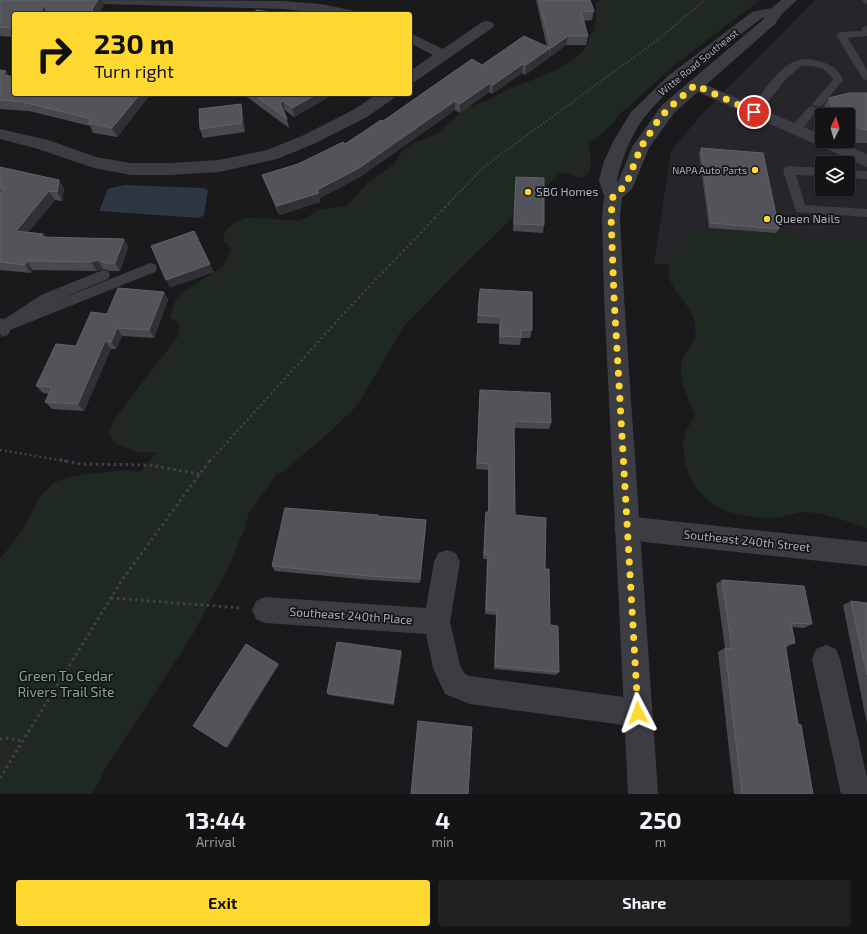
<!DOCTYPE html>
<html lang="en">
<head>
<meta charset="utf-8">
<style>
	body { margin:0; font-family:"Exo 2",sans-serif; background:#212022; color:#f1f3f6; height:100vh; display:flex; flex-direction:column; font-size:15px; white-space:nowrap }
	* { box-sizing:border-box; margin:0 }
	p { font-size:13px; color:#9d9ea0 }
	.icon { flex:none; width:22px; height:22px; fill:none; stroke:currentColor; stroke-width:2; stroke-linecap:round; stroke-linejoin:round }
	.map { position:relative; height:794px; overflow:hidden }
	.side { display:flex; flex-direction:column; background:#141315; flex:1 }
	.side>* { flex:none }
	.top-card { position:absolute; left:12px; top:12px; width:400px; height:84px; border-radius:4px; box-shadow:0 1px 3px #0004,0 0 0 1px #333234; background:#ffd92f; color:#111; overflow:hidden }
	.needle { width:26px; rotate:5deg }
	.tools { position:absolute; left:815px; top:108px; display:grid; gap:8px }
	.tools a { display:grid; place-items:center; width:40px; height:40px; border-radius:4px; background:#141315; box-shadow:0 1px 3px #0004,0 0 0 1px #333234; font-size:20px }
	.pin { position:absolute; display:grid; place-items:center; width:34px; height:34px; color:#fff; margin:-17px; border:2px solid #fff; border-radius:50%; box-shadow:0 1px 4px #0007 }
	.me { position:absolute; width:44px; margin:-22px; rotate:356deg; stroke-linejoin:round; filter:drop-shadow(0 0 3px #0008) }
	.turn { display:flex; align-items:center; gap:14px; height:84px; padding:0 16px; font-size:18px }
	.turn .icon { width:52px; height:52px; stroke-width:2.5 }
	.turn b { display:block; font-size:28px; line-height:34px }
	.eta { display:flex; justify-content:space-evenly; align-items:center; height:68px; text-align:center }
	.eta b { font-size:24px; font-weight:700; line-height:28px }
	.primary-button { display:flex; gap:8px; margin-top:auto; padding:8px 16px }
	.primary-button a { flex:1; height:46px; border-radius:4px; background:#ffd92f; color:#111; font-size:16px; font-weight:700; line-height:46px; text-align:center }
	.primary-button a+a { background:#212022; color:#f1f3f6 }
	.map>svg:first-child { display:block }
	.built { fill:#262529; fill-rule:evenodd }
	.green { fill:#1f2821 }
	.water { fill:#2e3642 }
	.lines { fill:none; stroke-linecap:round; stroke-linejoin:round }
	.path-far2 { stroke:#404148; stroke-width:2; stroke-dasharray:1.5 2; stroke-linecap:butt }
	.path-far1 { stroke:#404148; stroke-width:2.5; stroke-dasharray:2 3; stroke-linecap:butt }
	.path { stroke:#404148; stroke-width:3; stroke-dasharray:2.5 3.5; stroke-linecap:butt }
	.service { fill:#3c3c43; fill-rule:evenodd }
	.minor { fill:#3c3c43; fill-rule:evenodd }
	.tertiary { fill:#3c3c43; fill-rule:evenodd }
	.wall { fill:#48494e }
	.shaded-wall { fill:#313135 }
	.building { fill:#53545a; stroke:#616269 }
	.route { stroke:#ffd92f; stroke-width:7; stroke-dasharray:0 12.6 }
	.poi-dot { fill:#ffd92f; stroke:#151417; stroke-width:1.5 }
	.labels { text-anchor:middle; stroke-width:3.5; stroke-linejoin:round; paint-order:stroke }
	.far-street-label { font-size:10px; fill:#abaebc; stroke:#151417 }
	.far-poi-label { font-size:10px; fill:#abaebc; stroke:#151417; text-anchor:end }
	.poi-label { font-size:12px; fill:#abaebc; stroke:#151417; text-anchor:start }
	.street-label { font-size:12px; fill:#abaebc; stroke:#151417 }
	.near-park-label { font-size:14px; fill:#81a989; stroke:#151417 }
</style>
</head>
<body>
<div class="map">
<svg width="867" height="794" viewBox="0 0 867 794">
	<rect width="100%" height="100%" fill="#1a191c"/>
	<path class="built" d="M815,0H867V278L654,264L671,151L702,114ZM822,115H848V141H822ZM822,163H848V189H822Z"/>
	<path class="green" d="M600,0H760L676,64L619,115C611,127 600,134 589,144L591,164L589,173L581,178L561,172L472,257L404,326L362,398L353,410L331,431L280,474L276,475L249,513L245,528L230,564L192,636L107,766L92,794H0V559L23,529L40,497L55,482L72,476L124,470L140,472L157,452L140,453L114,443L109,432L115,418L178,336L179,324L170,317L176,299L186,290L222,267L228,258L231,248L223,241L225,232L233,223L246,218H259L300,221L320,209L347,206L367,183L394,164L404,148L416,142L437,134L460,113L469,107L493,98L509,88L530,81L558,69L580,54L588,44L589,37L593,32L596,21V4Z
		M729,225L809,238L867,240V528C847,522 826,513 805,512C797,512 788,516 781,517C740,521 697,509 686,465C681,444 682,433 695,417C691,402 679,382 681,367C682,349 698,349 695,325C693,307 676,296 670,280C667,273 669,260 669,252L691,231L717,229Z"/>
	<path class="water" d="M124,185L204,188L208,190L204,215L199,218L99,211L108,189Z"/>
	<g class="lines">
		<path class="path-far2" d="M450,202L485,166L660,38L705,0"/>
		<path class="path-far1" d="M0,450L66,461
			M210,461L349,308L451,201"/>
		<path class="path" d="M60,460L81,464L149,465L200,474
			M111,598L242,608
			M0,739L8,738L23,741
			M0,778L122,580L210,460"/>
		<path class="service" d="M862,0H867V4L864,3Z
			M867,26V36L848,38L867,70V80L863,79L836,35L841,32L861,31L863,27Z
			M809,59C824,62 837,65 843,80L822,106H814L812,104L833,80C828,68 813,65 801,66L785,80L758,115H750L748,112L750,109C765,91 782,57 809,59Z
			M812,106L816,108L818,110L816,112L799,133H791L789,130L791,127L808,108Z
			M789,166L822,168V176L796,175L805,205L867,209V217L796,212L783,170L785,167Z
			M848,170L867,171V179L848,178Z
			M150,263L155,264L157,268L155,272L0,334V322L41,295L103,270L108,271L110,275L108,279L51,303Z"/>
		<path class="minor" d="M96,0L283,1L321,4L355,11L357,14H329L283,9L103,4L98,3Z
			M487,21L492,22L494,25L492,28L416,81L410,83V71L433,55L410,43V33L443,49L482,22Z
			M695,80L822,135V141H837L867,154V167L689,88L687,85L689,82Z
			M377,94H396L394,98L367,117L316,143L277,159L219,172L169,175H131L94,168L38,149L0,139V129L48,140L96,157L131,163H169L219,160L267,150L304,135L355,109Z
			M0,318L7,320L11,329L8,335L1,337Z
			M626,516L867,542V566L626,540L617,536L614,528L617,520Z
			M447,550L456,553L460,562L450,622L460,665L465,674L470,676L638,699L648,703L652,713L648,723L638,727L470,704L445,694L433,668L426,634L265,623L256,619L252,610L256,601L265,597L426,608L434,562L438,553Z
			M826,645L836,649L840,659L867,777V794H841L812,659L816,649Z"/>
		<path class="tertiary" d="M781,0H797L782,14L775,24L674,113L649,148L632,189L622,198L620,217L624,297L658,794H628L604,297L602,217L604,196L599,180L604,161L614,140L631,112L668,76L752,12L772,8ZM762,18H765L662,105L632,147L618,182L617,180C622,159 630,137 643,119C674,80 722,49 762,18Z"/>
	</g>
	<path class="wall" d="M0,0L104,6L14,14V37L0,36Z
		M536,0H590L594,11L592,20L584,21L588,36L586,45H566L550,57L549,55V58L525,75L522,73L492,94L489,92L460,113L455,110L360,177L320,198V202L279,215L265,183L262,175L298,164L345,144L383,121L482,65L547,47Z
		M0,70L14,94H149L147,99L117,137L93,133L90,126L29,111L0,109Z
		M867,93V143H857L848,140V115H822L821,111L829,98Z
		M243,94H334L294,117L285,110L283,111L287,119L289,128Z
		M241,104L243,113L245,132L203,138L200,129Z
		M701,148L779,229L776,233L709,228L699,153Z
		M0,167L59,180L64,189L62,201L55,200L28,232L43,234L46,237L124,239L128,247L120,271H110L103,269L97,271L33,270L31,273L0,270Z
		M516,177L544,225L543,233L513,231L515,184Z
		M164,292L168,300L154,338L122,336L116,349H111L84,411L52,409L45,402L49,394L43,393L36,386L76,346L107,314Z
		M479,297L532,330L530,338H521L520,345L499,344V324L477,323Z
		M480,390L551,423L549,429L514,428L515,515L545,569L550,625L559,672L556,675L494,669L496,615L485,614L487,559H483L485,517L486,512H488V470L476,469Z
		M379,516L426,520V526L420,583L370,580L275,571L272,566Z
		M722,580L812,624L804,628L792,627L795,643L787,647H785L798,724L813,794H734L718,652L725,648L716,584Z
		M851,601L867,603V724L843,605Z
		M402,654L394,705L329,695L327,693Z"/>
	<path class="shaded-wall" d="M98,0H102L104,6L98,14H93L92,9Z
		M45,5L49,14H39Z
		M568,36L566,45L550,57L551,48Z
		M550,48L549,58L525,75L526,65Z
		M523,64L522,73L492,94L493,85Z
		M6,71L12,80L3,75Z
		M490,83L489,92L460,113V104Z
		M140,94H149L147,99L117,137L112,128Z
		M317,94H334L294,117L292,108Z
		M283,101L285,110L282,112L280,103Z
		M455,101V110L360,177L320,198V202L279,215L277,206Z
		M241,104L243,113L245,132L242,123Z
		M59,180L64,189L62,201L57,192Z
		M49,191L55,200L22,240L16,231Z
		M43,234L49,242L41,237Z
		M124,239L128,247L120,271L115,263Z
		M98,260L103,269L97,271L91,262Z
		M27,261L33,270L31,273L25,265Z
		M210,264L214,272L170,288L166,280Z
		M164,292L168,300L154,338L149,330Z
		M117,328L122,336L116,349L111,342Z
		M105,341L111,349L84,411L78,404Z
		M426,520V526L420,583V579Z
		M401,651L402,654L394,705L393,703Z
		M278,664L279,665L228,748L226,747Z"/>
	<path class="building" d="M0,0H98L92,9L93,14H47L45,5L39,14H14V28L0,27Z
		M539,0H590L594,11L581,12L588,36H568L551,48Z
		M256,10L280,13L279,14H255Z
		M524,36L550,48L526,65L523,64L493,85L490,83L460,104L455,101L359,168L317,190L319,193L277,206L262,175L298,164L343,142L345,144L381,120L383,121L472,59L482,65Z
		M0,70L6,71L3,75L14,77V94H140L112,128L88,123L92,119L23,102L0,100Z
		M849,93H867V130L851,126L848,124V115H835L834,114L829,98Z
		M253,94H317L292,108L283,101L280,103L287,119Z
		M241,104L242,123L200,129L199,109Z
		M701,148L763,153L779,229L711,223Z
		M0,167L59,180L57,192L49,191L16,231L43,234L41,237L124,239L115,263H105L98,260L91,262L27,261L25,265L0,262V194L5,188H0Z
		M516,177L544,178V225L514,224Z
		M194,231L210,264L166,280L151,246Z
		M118,288L164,292L149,330L117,328L111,342L105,341L78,404L45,402L52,387L36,386L56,344L76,346L91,312L107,314Z
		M480,289L532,292V330H521V337L500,336L501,317L478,315Z
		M480,390L550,393L551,423L514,421L515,515L546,518L545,569H549L550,625L558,626L559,672L495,666L497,611L486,610L488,555L484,554L486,512H489V464L477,463Z
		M285,508L378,515V516L426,520L420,579L369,576L272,566Z
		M722,580L804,586L812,624L791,623L795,643H785L798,724L801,725L813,794H742L725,648L732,649Z
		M851,601L867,603V675Z
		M337,642L401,651L393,703L327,693Z
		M246,644L278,664L226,747L193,726Z
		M418,721L472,727L468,794H411Z"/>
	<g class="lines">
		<path class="route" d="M638,713L614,297L611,216L613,196L626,185L641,147L657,122L668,109L695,85L754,112"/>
	</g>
	<g class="poi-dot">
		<circle cx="755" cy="170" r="4"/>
		<circle cx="528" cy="192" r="4"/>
		<circle cx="767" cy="219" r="4"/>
	</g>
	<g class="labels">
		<g class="far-street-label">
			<text transform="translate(698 62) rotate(-39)" y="4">Witte Road Southeast</text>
		</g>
		<g class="far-poi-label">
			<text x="747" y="174">NAPA Auto Parts</text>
		</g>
		<g class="poi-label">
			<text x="536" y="196">SBG Homes</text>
			<text x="775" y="223">Queen Nails</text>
		</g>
		<g class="street-label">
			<text transform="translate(747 541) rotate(6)" y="4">Southeast 240th Street</text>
			<text transform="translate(351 616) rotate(4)" y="4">Southeast 240th Place</text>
		</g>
		<g class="near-park-label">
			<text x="66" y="681">Green To Cedar<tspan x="66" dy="16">Rivers Trail Site</tspan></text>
		</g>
	</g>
</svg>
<div class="tools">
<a><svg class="needle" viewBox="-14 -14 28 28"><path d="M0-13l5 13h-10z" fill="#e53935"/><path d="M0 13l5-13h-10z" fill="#9d9ea0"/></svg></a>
<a><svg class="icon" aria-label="layers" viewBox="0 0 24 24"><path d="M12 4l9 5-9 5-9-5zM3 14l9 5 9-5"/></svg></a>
</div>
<div class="pin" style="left:754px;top:112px;background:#d93025"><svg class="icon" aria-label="arrive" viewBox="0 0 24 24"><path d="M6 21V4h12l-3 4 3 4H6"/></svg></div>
<svg class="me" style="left:638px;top:713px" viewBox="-20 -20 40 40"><path d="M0-17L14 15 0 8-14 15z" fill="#ffd92f" stroke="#fff" stroke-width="4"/></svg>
<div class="top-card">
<div class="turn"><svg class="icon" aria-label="right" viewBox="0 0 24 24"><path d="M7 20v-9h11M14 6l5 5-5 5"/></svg><div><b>230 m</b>Turn right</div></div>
</div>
</div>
<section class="side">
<div class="eta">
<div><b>13:44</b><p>Arrival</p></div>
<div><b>4</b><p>min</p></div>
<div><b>250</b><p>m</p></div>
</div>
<div class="primary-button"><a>Exit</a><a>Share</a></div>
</section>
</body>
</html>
